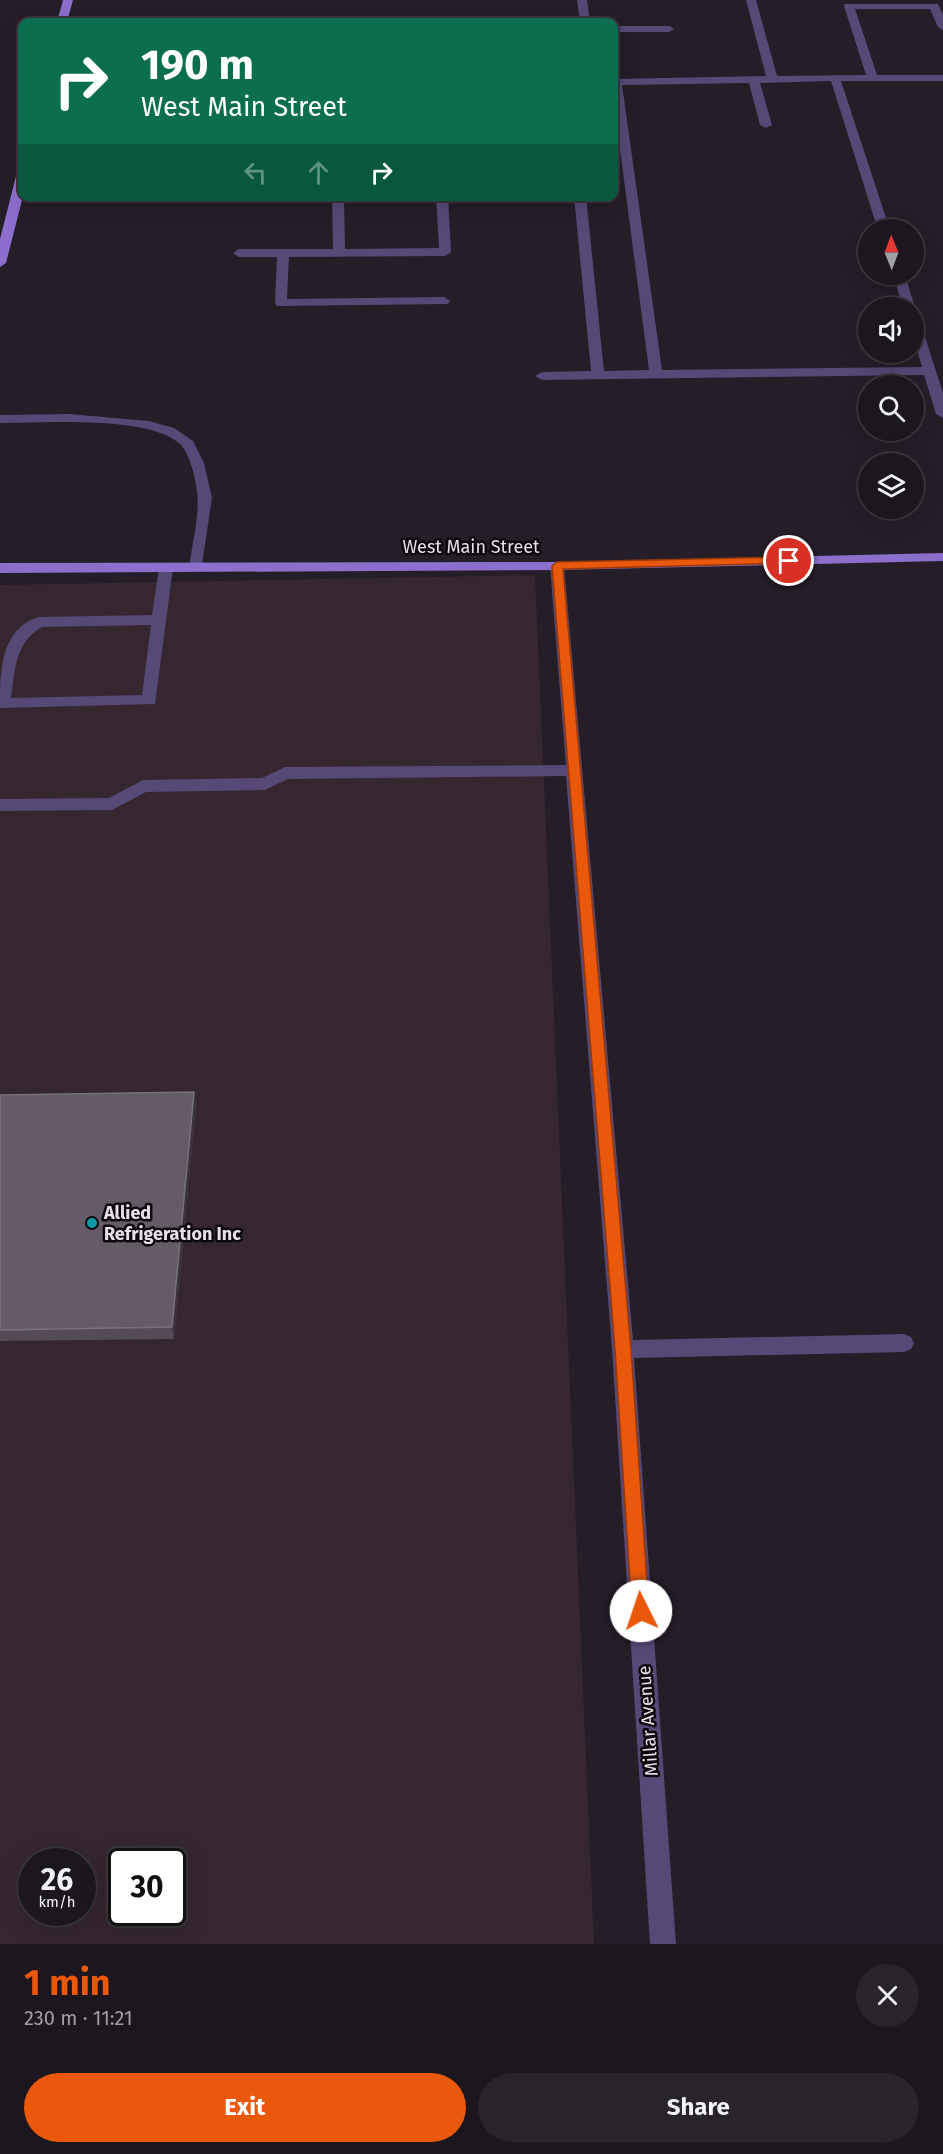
<!DOCTYPE html>
<html lang="en">
<head>
<meta charset="utf-8">
<style>
	body { margin:0; font-family:"Fira Sans",sans-serif; background:#29232b; color:#f1f3f6; height:100vh; display:flex; flex-direction:column; font-size:22px; white-space:nowrap }
	* { box-sizing:border-box; margin:0 }
	p { font-size:20px; color:#a09fa4 }
	.icon { flex:none; width:33px; height:33px; fill:none; stroke:currentColor; stroke-width:2; stroke-linecap:round; stroke-linejoin:round }
	.map { position:relative; height:1944px; overflow:hidden }
	.side { display:flex; flex-direction:column; background:#1c161e; flex:1 }
	.side>* { flex:none }
	.banner { position:absolute; left:18px; top:18px; width:600px; height:183px; border-radius:12px; box-shadow:0 6px 24px #0002,0 0 0 2px #3a353c; background:#0b6e4f; color:#fff; overflow:hidden }
	.needle { width:39px; rotate:359deg }
	.buttons { position:absolute; left:858px; top:219px; display:grid; gap:12px }
	.buttons a { display:grid; place-items:center; width:66px; height:66px; border-radius:50%; background:#1c161e; box-shadow:0 6px 24px #0002,0 0 0 2px #3a353c; font-size:30px }
	.speed { position:absolute; left:18px; top:1848px; display:flex; gap:12px; font-size:30px; font-weight:700; text-align:center }
	.speed>* { display:grid; place-content:center; width:78px; height:78px; border-radius:50%; background:#1c161e; box-shadow:0 6px 24px #0002,0 0 0 2px #3a353c; line-height:1 }
	.speed small { font-size:15px; font-weight:400 }
	.speed .limit { border:3px solid #111; border-radius:9px; background:#fff; color:#111 }
	.pin { position:absolute; display:grid; place-items:center; width:51px; height:51px; color:#fff; margin:-26px; border:3px solid #fff; border-radius:50%; box-shadow:0 2px 6px #0007 }
	.me { position:absolute; width:66px; margin:-33px; rotate:356deg; stroke-linejoin:round; filter:drop-shadow(0 0 4px #0008) }
	.turn { display:flex; align-items:center; gap:21px; height:126px; padding:0 24px; font-size:27px }
	.turn .icon { width:78px; height:78px; stroke-width:2.5 }
	.turn b { display:block; font-size:42px; line-height:51px }
	.lanes { display:flex; align-items:center; height:57px; padding:0 24px; background:#0003; justify-content:center; gap:30px; direction:ltr }
	.lanes .off { opacity:.35 }
	.round { display:grid; place-items:center; flex:none; width:63px; height:63px; border-radius:32px; background:#29232b }
	.overview { display:flex; align-items:center; justify-content:space-between; height:102px; padding:0 24px }
	h1 { font-size:36px; font-weight:700; line-height:45px; color:#ea580c }
	.primary-button { display:flex; gap:12px; margin-top:auto; padding:12px 24px }
	.primary-button a { flex:1; height:69px; border-radius:36px; background:#ea580c; color:#fff; font-size:24px; font-weight:700; line-height:69px; text-align:center }
	.primary-button a+a { background:#29232b; color:#f1f3f6 }
	.map>svg:first-child { display:block }
	.commercial { fill:#352630; fill-rule:evenodd }
	.lines { fill:none; stroke-linecap:round; stroke-linejoin:round }
	.minor { fill:#564976; fill-rule:evenodd }
	.major { fill:#8c6fcc; fill-rule:evenodd }
	.wall { fill:#544b57 }
	.shaded-wall { fill:#3b323e }
	.building { fill:#645b67; stroke:#78707b; stroke-width:1.5 }
	.route { fill:#ea580c; stroke:#983908; stroke-width:1.5 }
	.culture-dot { fill:#0f9aa8; stroke:#0c080d; stroke-width:2 }
	.labels { text-anchor:middle; stroke-width:5; stroke-linejoin:round; paint-order:stroke }
	.street-label { font-size:18px; fill:#e6e0e8; stroke:#0c080d }
	.poi-label { font-size:18px; font-weight:bold; fill:#e6e0e8; stroke:#0c080d; text-anchor:start }
</style>
</head>
<body>
<div class="map">
<svg width="943" height="1944" viewBox="0 0 943 1944">
	<rect width="100%" height="100%" fill="#251d28"/>
	<path class="commercial" d="M535,575L594,1944H0V585ZM32,1862H82V1912H32ZM122,1862H172V1912H122Z"/>
	<g class="lines">
		<path class="minor" d="M577,0H587L590,22H580Z
			M746,0H756L777,76L866,75L844,6L845,4H938L943,15V30L938,27L930,9H855L877,75H943V81H841L890,230H878L831,81L760,83L772,125L766,128L760,125L749,83L622,85L662,370L922,367L914,340V317L920,321L943,393V418L936,414L924,375L542,380L535,376L542,372L591,371L574,196H586L604,371L649,370L614,104V79L766,76Z
			M614,26H669L674,29L669,32H614Z
			M332,196H344L345,249L439,248L436,196H448L451,252L445,256L289,257L287,299L444,297L450,301L448,304L277,306L275,303L277,257H239L233,253L239,249H333Z
			M893,274H905L915,308L914,311V308H903Z
			M69,414L149,421L174,428L193,441L204,463L212,498L201,571H191L189,568C192,543 200,516 197,491C195,477 190,454 180,444C149,415 42,423 0,423V415Z
			M557,562L564,566L633,1340L904,1334L911,1337L914,1343L911,1349L904,1352L634,1358L676,1944H650L612,1349L566,776L288,779L265,790L146,792L112,810L0,811V799L109,798L143,780L262,778L285,767L566,765L550,566Z
			M166,563L173,568L155,704L0,708C0,674 0,628 39,617L152,615L159,568ZM151,625L142,695L11,698C15,670 15,642 42,627Z"/>
		<path class="major" d="M63,0H73L67,22H57Z
			M22,173L23,196L6,263L0,267V239L16,176Z
			M943,553V561L557,570L0,573V563L557,562Z"/>
	</g>
	<path class="wall" d="M194,1092L196,1104L174,1339L0,1341V1095Z"/>
	<path class="shaded-wall" d="M194,1092L196,1104L174,1339L172,1327Z"/>
	<path class="building" d="M194,1092L172,1327L0,1330V1095Z"/>
	<path class="route" d="M789,557L795,561L793,563L563,569L631,1349L649,1611L647,1617L641,1619L634,1617L632,1611L615,1349L552,566L557,562Z"/>
	<circle class="culture-dot" cx="92" cy="1223" r="6"/>
	<g class="labels">
		<g class="street-label">
			<text x="471" y="553">West Main Street</text>
			<text transform="translate(648 1721) rotate(-94)" y="6">Millar Avenue</text>
		</g>
		<g class="poi-label">
			<text x="104" y="1219">Allied<tspan x="104" dy="21">Refrigeration Inc</tspan></text>
		</g>
	</g>
</svg>
<div class="buttons">
<a><svg class="needle" viewBox="-14 -14 28 28"><path d="M0-13l5 13h-10z" fill="#e53935"/><path d="M0 13l5-13h-10z" fill="#a09fa4"/></svg></a>
<a><svg class="icon" aria-label="sound" viewBox="0 0 24 24"><path d="M4 9h4l5-4v14l-5-4H4zM17 9q2 3 0 6"/></svg></a>
<a><svg class="icon" aria-label="search" viewBox="0 0 24 24"><circle cx="10" cy="10" r="6"/><path d="M15 15l6 6"/></svg></a>
<a><svg class="icon" aria-label="layers" viewBox="0 0 24 24"><path d="M12 4l9 5-9 5-9-5zM3 14l9 5 9-5"/></svg></a>
</div>
<div class="speed"><div>26<small>km/h</small></div><div class="limit">30</div></div>
<div class="pin" style="left:789px;top:561px;background:#d93025"><svg class="icon" aria-label="arrive" viewBox="0 0 24 24"><path d="M6 21V4h12l-3 4 3 4H6"/></svg></div>
<svg class="me" style="left:641px;top:1611px" viewBox="-20 -20 40 40"><circle r="19" fill="#fff"/><path d="M0-13L10 11 0 6-10 11z" fill="#ea580c"/></svg>
<div class="banner">
<div class="turn"><svg class="icon" aria-label="right" viewBox="0 0 24 24"><path d="M7 20v-9h11M14 6l5 5-5 5"/></svg><div><b>190 m</b>West Main Street</div></div>
<div class="lanes"><svg class="icon off" aria-label="left" viewBox="0 0 24 24"><path d="M17 20v-9H6M10 6l-5 5 5 5"/></svg><svg class="icon off" aria-label="ahead" viewBox="0 0 24 24"><path d="M12 20V5M6 11l6-6 6 6"/></svg><svg class="icon" aria-label="right" viewBox="0 0 24 24"><path d="M7 20v-9h11M14 6l5 5-5 5"/></svg></div>
</div>
</div>
<section class="side">
<div class="overview"><div><h1>1 min</h1><p>230 m · 11:21</p></div><a class="round"><svg class="icon" aria-label="close" viewBox="0 0 24 24"><path d="M6 6l12 12M18 6L6 18"/></svg></a></div>
<div class="primary-button"><a>Exit</a><a>Share</a></div>
</section>
</body>
</html>
